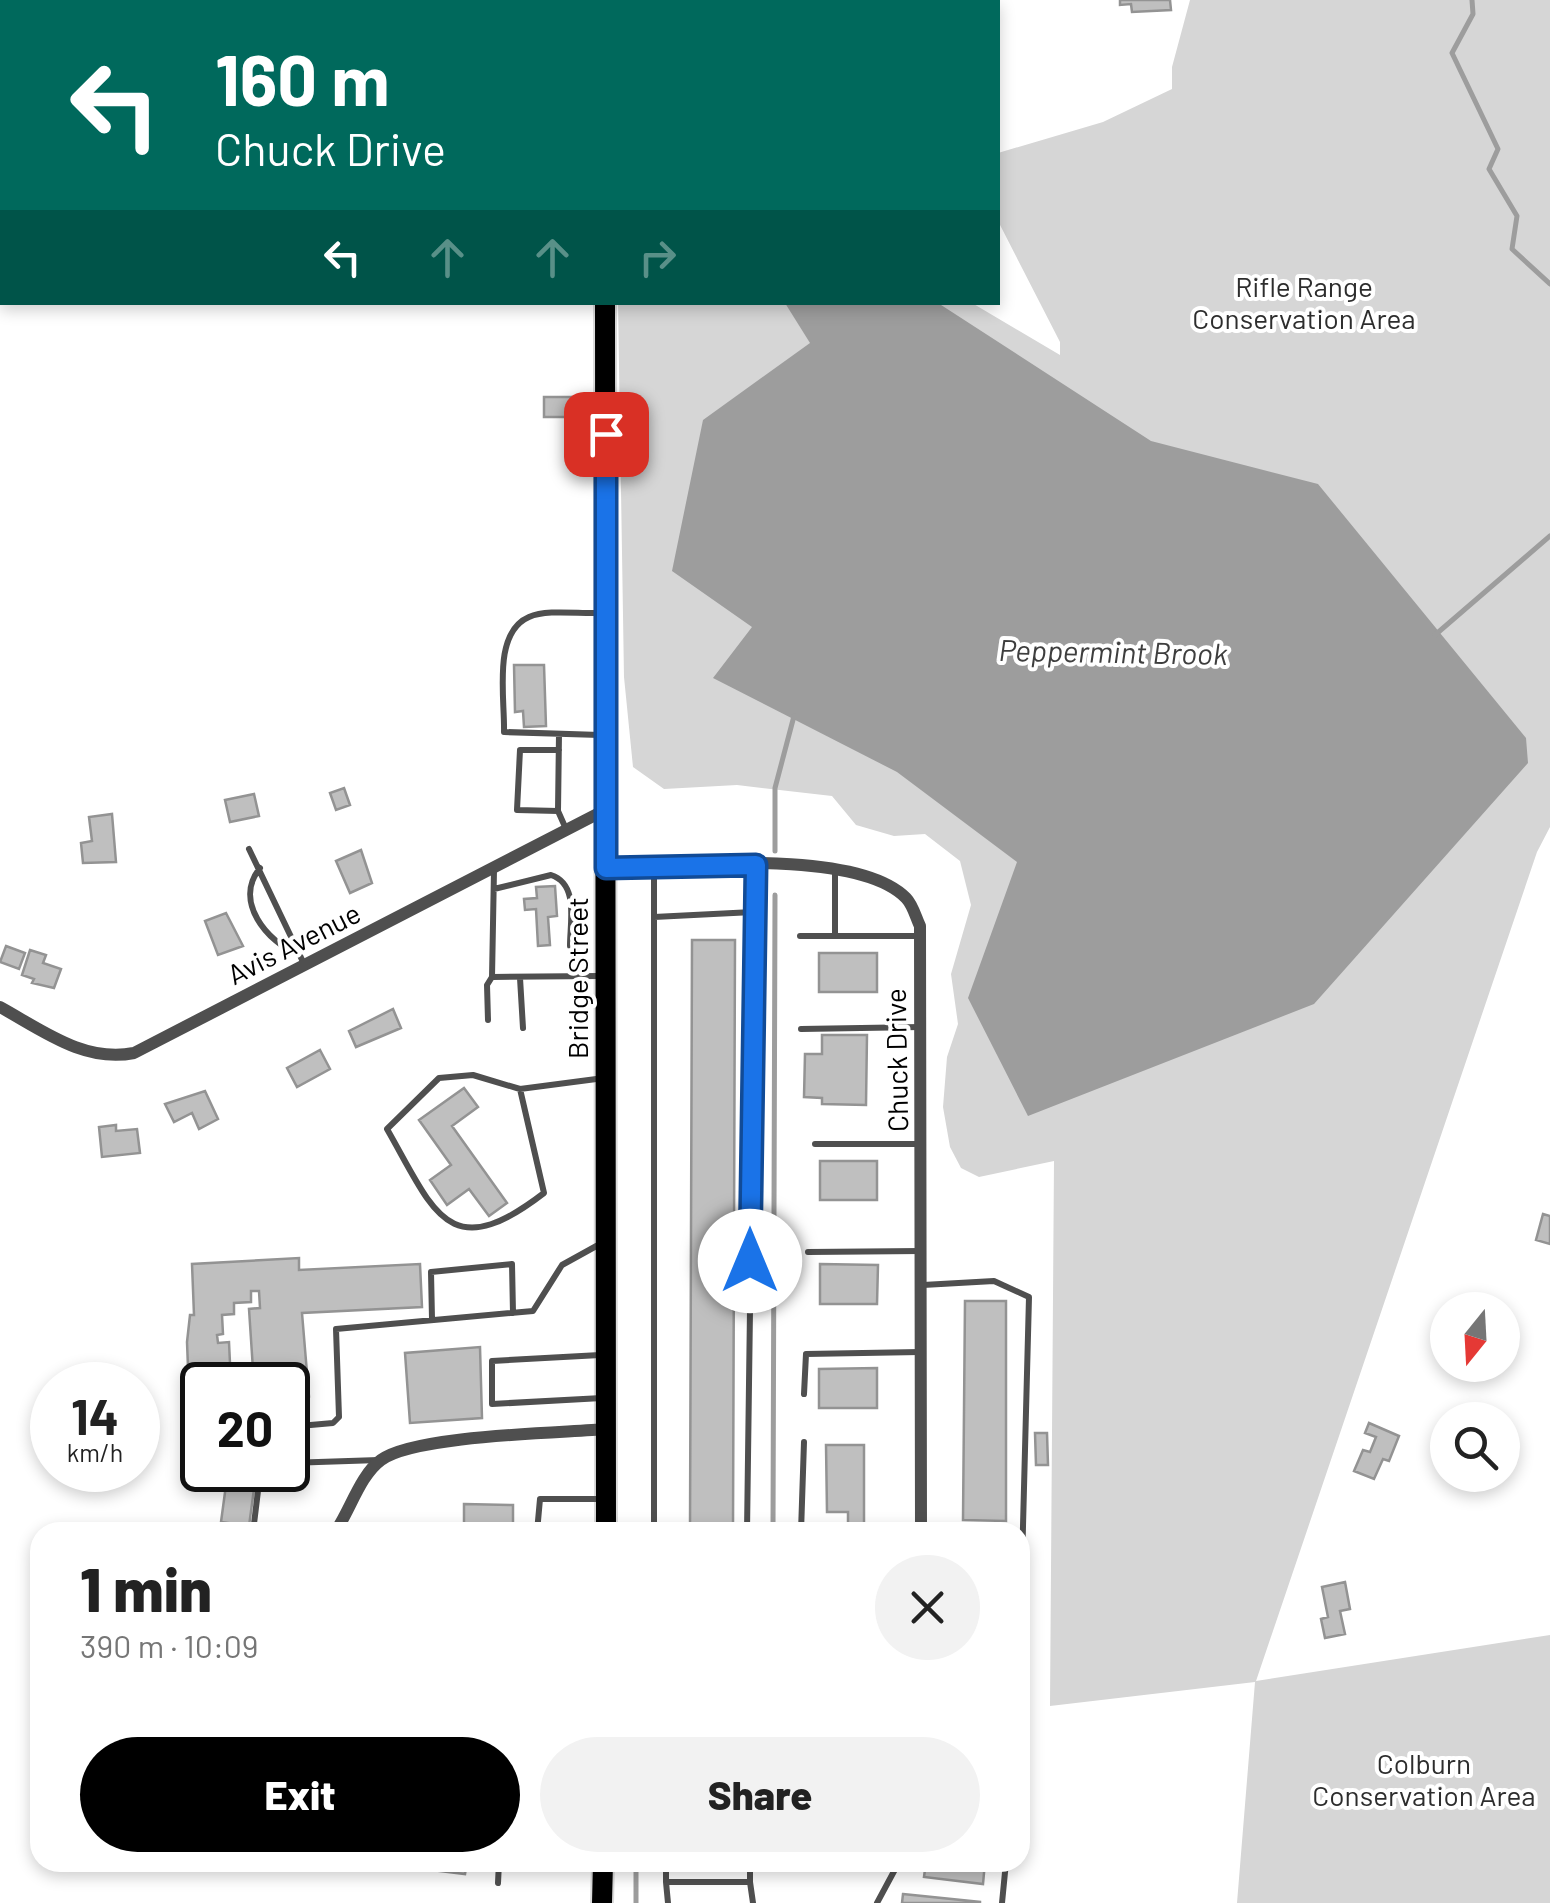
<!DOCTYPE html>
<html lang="en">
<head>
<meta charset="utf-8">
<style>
	body { margin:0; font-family:Barlow,sans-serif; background:#f2f2f2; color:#222; height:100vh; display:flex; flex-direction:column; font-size:38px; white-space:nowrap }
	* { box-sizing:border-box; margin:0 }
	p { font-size:32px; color:#767676 }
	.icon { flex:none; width:55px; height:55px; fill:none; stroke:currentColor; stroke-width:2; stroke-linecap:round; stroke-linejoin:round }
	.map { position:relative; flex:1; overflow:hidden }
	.side { position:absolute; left:30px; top:1522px; width:1000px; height:350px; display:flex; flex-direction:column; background:#fff; border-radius:30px; box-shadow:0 5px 15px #0003 }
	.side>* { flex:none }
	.guide { position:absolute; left:0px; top:0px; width:1000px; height:305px; box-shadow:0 5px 15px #0003; background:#00695c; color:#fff; overflow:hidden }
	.needle { width:65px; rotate:198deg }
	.fabs { position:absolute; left:1430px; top:1292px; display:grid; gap:20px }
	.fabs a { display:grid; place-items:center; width:90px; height:90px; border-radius:50%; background:#fff; box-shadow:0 5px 15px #0003; font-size:50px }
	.speed { position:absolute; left:30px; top:1362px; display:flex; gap:20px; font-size:50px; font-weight:700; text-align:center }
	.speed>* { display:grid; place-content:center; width:130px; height:130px; border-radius:50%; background:#fff; box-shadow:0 5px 15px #0003; line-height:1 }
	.speed small { font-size:25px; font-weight:400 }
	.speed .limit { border:5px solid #111; border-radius:15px; background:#fff; color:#111 }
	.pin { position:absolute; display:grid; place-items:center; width:85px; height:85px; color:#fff; margin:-42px; border-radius:20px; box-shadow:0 5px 15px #0006 }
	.me { position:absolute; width:110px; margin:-55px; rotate:0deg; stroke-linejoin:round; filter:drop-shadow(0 0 8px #0008) }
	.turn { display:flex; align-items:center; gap:35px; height:210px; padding:0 50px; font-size:45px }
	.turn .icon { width:130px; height:130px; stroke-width:2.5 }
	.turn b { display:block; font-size:70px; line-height:85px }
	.lanes { display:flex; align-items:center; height:95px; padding:0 50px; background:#0003; justify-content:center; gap:50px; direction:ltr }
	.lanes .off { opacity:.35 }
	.round { display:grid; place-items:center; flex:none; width:105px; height:105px; border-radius:52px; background:#f2f2f2 }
	.summary { display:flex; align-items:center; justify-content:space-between; height:170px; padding:0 50px }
	h1 { font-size:60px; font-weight:800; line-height:75px }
	.button { display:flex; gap:20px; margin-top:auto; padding:20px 50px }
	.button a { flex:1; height:115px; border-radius:60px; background:#000; color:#fff; font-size:40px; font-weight:800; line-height:115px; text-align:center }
	.button a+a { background:#f2f2f2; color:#222 }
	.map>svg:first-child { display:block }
	.green { fill:#d6d6d6 }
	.water { fill:#9d9d9d }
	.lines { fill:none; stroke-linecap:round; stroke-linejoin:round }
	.stream { stroke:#9d9d9d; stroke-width:5 }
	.building { fill:#bfbfbf; stroke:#939393; stroke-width:2.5 }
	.primary-casing { stroke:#dbdbdb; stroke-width:24 }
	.lane { stroke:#4f4f4f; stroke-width:6 }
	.street { stroke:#4f4f4f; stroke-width:12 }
	.primary { stroke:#000; stroke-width:20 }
	.route-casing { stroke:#114b97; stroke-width:25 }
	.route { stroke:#1a73e8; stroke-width:18 }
	.labels { text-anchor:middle; stroke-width:8; stroke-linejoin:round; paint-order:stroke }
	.park-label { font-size:28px; fill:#2d2d2d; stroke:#fff }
	.street-label { font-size:28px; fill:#000; stroke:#fff }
	.water-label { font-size:30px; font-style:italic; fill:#3e3e3e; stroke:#fff }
</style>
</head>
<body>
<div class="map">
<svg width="1550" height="1903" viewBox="0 0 1550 1903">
	<rect width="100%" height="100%" fill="#fff"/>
	<path class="green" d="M1190,0H1550V827L1537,852L1256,1681L1550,1635V1903H1237L1255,1682L1050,1706L1054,1161L979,1177L961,1168L950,1147L943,1107L947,1057L958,1024L951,974L971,905L960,861L925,834L894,836L856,825L832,796L737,785L664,789L633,767L624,677L618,303H972L1060,355V342L998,221V153L1103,122L1172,89V67Z"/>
	<path class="water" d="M785,303H938L1151,441L1318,484L1526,738L1528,763L1314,1004L1028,1116L968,998L1017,862L897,772L713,678L752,627L672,571L703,420L810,343Z"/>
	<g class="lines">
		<path class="stream" d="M1472,0L1473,14L1452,53L1498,149L1489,169L1517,216L1512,249L1550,284
			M1435,635L1550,536
			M775,851V788L794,716
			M773,1532L775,895
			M636,1903V1862"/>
	</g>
	<path class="building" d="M1120,0H1170L1171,10L1132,12L1131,4L1120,5Z
		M544,397H571L572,417H544Z
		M514,665H544L546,726L524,727L523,711L515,712Z
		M344,788L350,805L336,810L330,793Z
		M254,794L259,816L230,822L225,800Z
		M112,814L116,862L83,863L81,843L92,841L89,817Z
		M361,850L372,883L350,893L336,861Z
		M555,886L557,916L548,917L550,945L538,946L536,909L525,910L524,899L537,898L536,887Z
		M226,913L243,946L218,955L205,921Z
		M692,940H735L733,1532H690Z
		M6,946L25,953L19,969L0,962Z
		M30,950L46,955L43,963L61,969L54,988L32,983L34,979L22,975Z
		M819,953H877V992H819Z
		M393,1009L401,1028L356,1047L349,1031Z
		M822,1035H867L866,1105L822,1104V1098L804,1097L805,1054H822Z
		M320,1050L330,1069L297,1087L287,1068Z
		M464,1088L478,1107L452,1126L507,1203L489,1216L469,1189L447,1205L430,1180L451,1165L419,1120Z
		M205,1091L218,1119L199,1129L192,1113L174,1122L165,1104Z
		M116,1125V1131L137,1129L140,1153L102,1157L99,1127Z
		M820,1161H877V1200H820Z
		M1543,1214L1550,1216V1244L1536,1240Z
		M299,1258V1270L420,1264L422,1307L302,1313L309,1397L307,1407L295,1408V1414L288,1415V1385H254L249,1309L260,1308L259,1291H251V1302L234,1303V1314L222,1315L223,1334L217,1335L218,1343L229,1342L231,1385H202V1443H191L187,1342L190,1315H194L192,1264Z
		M820,1264L878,1265L877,1304H820Z
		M965,1301H1006V1521L963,1520Z
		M480,1347L482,1418L410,1423L405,1353Z
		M877,1368V1408H819V1369Z
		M1369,1423L1399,1436L1389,1461L1383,1459L1374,1479L1354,1471L1363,1450L1370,1452L1376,1437L1365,1433Z
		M1035,1433H1047L1048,1465H1036Z
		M826,1445H864V1532H848V1512H827Z
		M226,1485L254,1489L249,1526L221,1522Z
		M464,1504L513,1505V1532H464Z
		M1345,1582L1350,1609L1340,1611L1345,1634L1325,1638L1321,1619L1328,1617L1322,1587Z
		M432,1862H467L465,1874L431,1870Z
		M926,1862H985L983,1884L924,1877Z
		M903,1894L980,1902V1903H902Z"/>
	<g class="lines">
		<g class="primary-casing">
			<path id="primary" d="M601,0V2
				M605,302L606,1532
				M602,1903L603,1862"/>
		</g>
		<path class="lane" d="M737,2V0
			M599,613C579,614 547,609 529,617C492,633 505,698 504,732L600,735
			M559,734L558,811L566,829
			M558,811L517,810L520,750H559
			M249,849L305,966
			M260,868C233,901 267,942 299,955
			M835,868V936
			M494,870L492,977L599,976
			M494,889L551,875C579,884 570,922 570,946
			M654,917L753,912
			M800,936H919
			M520,978L523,1028
			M488,1020L487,985L492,977
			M801,1029L921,1027
			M520,1089L544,1193C448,1267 434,1211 387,1129L439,1078L473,1075L520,1089L604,1078
			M815,1144H922
			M808,1252L921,1251
			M923,1285L994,1281L1029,1297L1020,1641
			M432,1319L431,1272L512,1264L513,1313
			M600,1355L492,1361V1404L602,1398
			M804,1394L806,1354L920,1352
			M288,1427L333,1423L339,1417L336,1329L533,1311L562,1265L600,1244
			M288,1463L379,1460
			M253,1532L258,1491L270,1470
			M537,1532L540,1499H601
			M654,1532V866
			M747,1532L756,865
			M801,1532L804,1442
			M828,1532H834
			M666,1862V1882H750V1862
			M666,1882L668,1903
			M750,1882L753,1903
			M498,1883L499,1862
			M877,1903L899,1862
			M1002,1903L1006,1862"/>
		<path class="street" d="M605,868C677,866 856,847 906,898C913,905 916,918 920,926L921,1532
			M0,1007C42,1030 84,1063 134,1053L605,810
			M335,1532C350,1511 360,1475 381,1460C415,1435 560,1433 606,1429"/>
		<use href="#primary" class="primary"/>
	</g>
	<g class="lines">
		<g class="route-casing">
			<path id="route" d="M606,434V868L756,865L750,1261"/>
		</g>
		<use href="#route" class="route"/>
	</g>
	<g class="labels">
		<g class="park-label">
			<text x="1304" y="297">Rifle Range<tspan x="1304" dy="32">Conservation Area</tspan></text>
			<text x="1424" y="1774">Colburn<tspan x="1424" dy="32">Conservation Area</tspan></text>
		</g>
		<g class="street-label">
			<text transform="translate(294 944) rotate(-27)" y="10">Avis Avenue</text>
			<text transform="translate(578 978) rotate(-90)" y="10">Bridge Street</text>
			<text transform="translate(897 1060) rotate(-91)" y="10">Chuck Drive</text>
		</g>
		<g class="water-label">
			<text transform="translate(1113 653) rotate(1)" y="10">Peppermint Brook</text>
		</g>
	</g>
</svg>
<div class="fabs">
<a><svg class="needle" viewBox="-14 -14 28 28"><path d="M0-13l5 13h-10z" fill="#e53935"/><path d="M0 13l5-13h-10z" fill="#767676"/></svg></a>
<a><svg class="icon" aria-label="search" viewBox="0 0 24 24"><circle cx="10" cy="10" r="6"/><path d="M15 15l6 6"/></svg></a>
</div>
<div class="speed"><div>14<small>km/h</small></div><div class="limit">20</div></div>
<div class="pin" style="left:606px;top:434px;background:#d93025"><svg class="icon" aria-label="arrive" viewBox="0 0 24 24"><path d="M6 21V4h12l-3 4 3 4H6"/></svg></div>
<svg class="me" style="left:750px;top:1261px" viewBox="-20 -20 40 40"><circle r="19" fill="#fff"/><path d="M0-13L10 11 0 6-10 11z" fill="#1a73e8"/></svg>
<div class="guide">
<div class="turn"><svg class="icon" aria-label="left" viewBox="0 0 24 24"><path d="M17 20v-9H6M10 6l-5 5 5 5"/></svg><div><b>160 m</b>Chuck Drive</div></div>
<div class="lanes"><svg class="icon" aria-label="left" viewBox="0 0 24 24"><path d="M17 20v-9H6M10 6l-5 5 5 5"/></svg><svg class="icon off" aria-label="ahead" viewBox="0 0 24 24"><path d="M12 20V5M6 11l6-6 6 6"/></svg><svg class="icon off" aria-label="ahead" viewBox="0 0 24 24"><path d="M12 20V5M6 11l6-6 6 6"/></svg><svg class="icon off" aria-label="right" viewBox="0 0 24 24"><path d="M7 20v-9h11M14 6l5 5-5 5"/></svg></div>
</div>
<section class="side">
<div class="summary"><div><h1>1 min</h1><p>390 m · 10:09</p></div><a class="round"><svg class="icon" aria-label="close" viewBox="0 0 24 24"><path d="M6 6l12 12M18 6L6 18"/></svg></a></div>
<div class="button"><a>Exit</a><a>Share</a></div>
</section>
</div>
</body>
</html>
